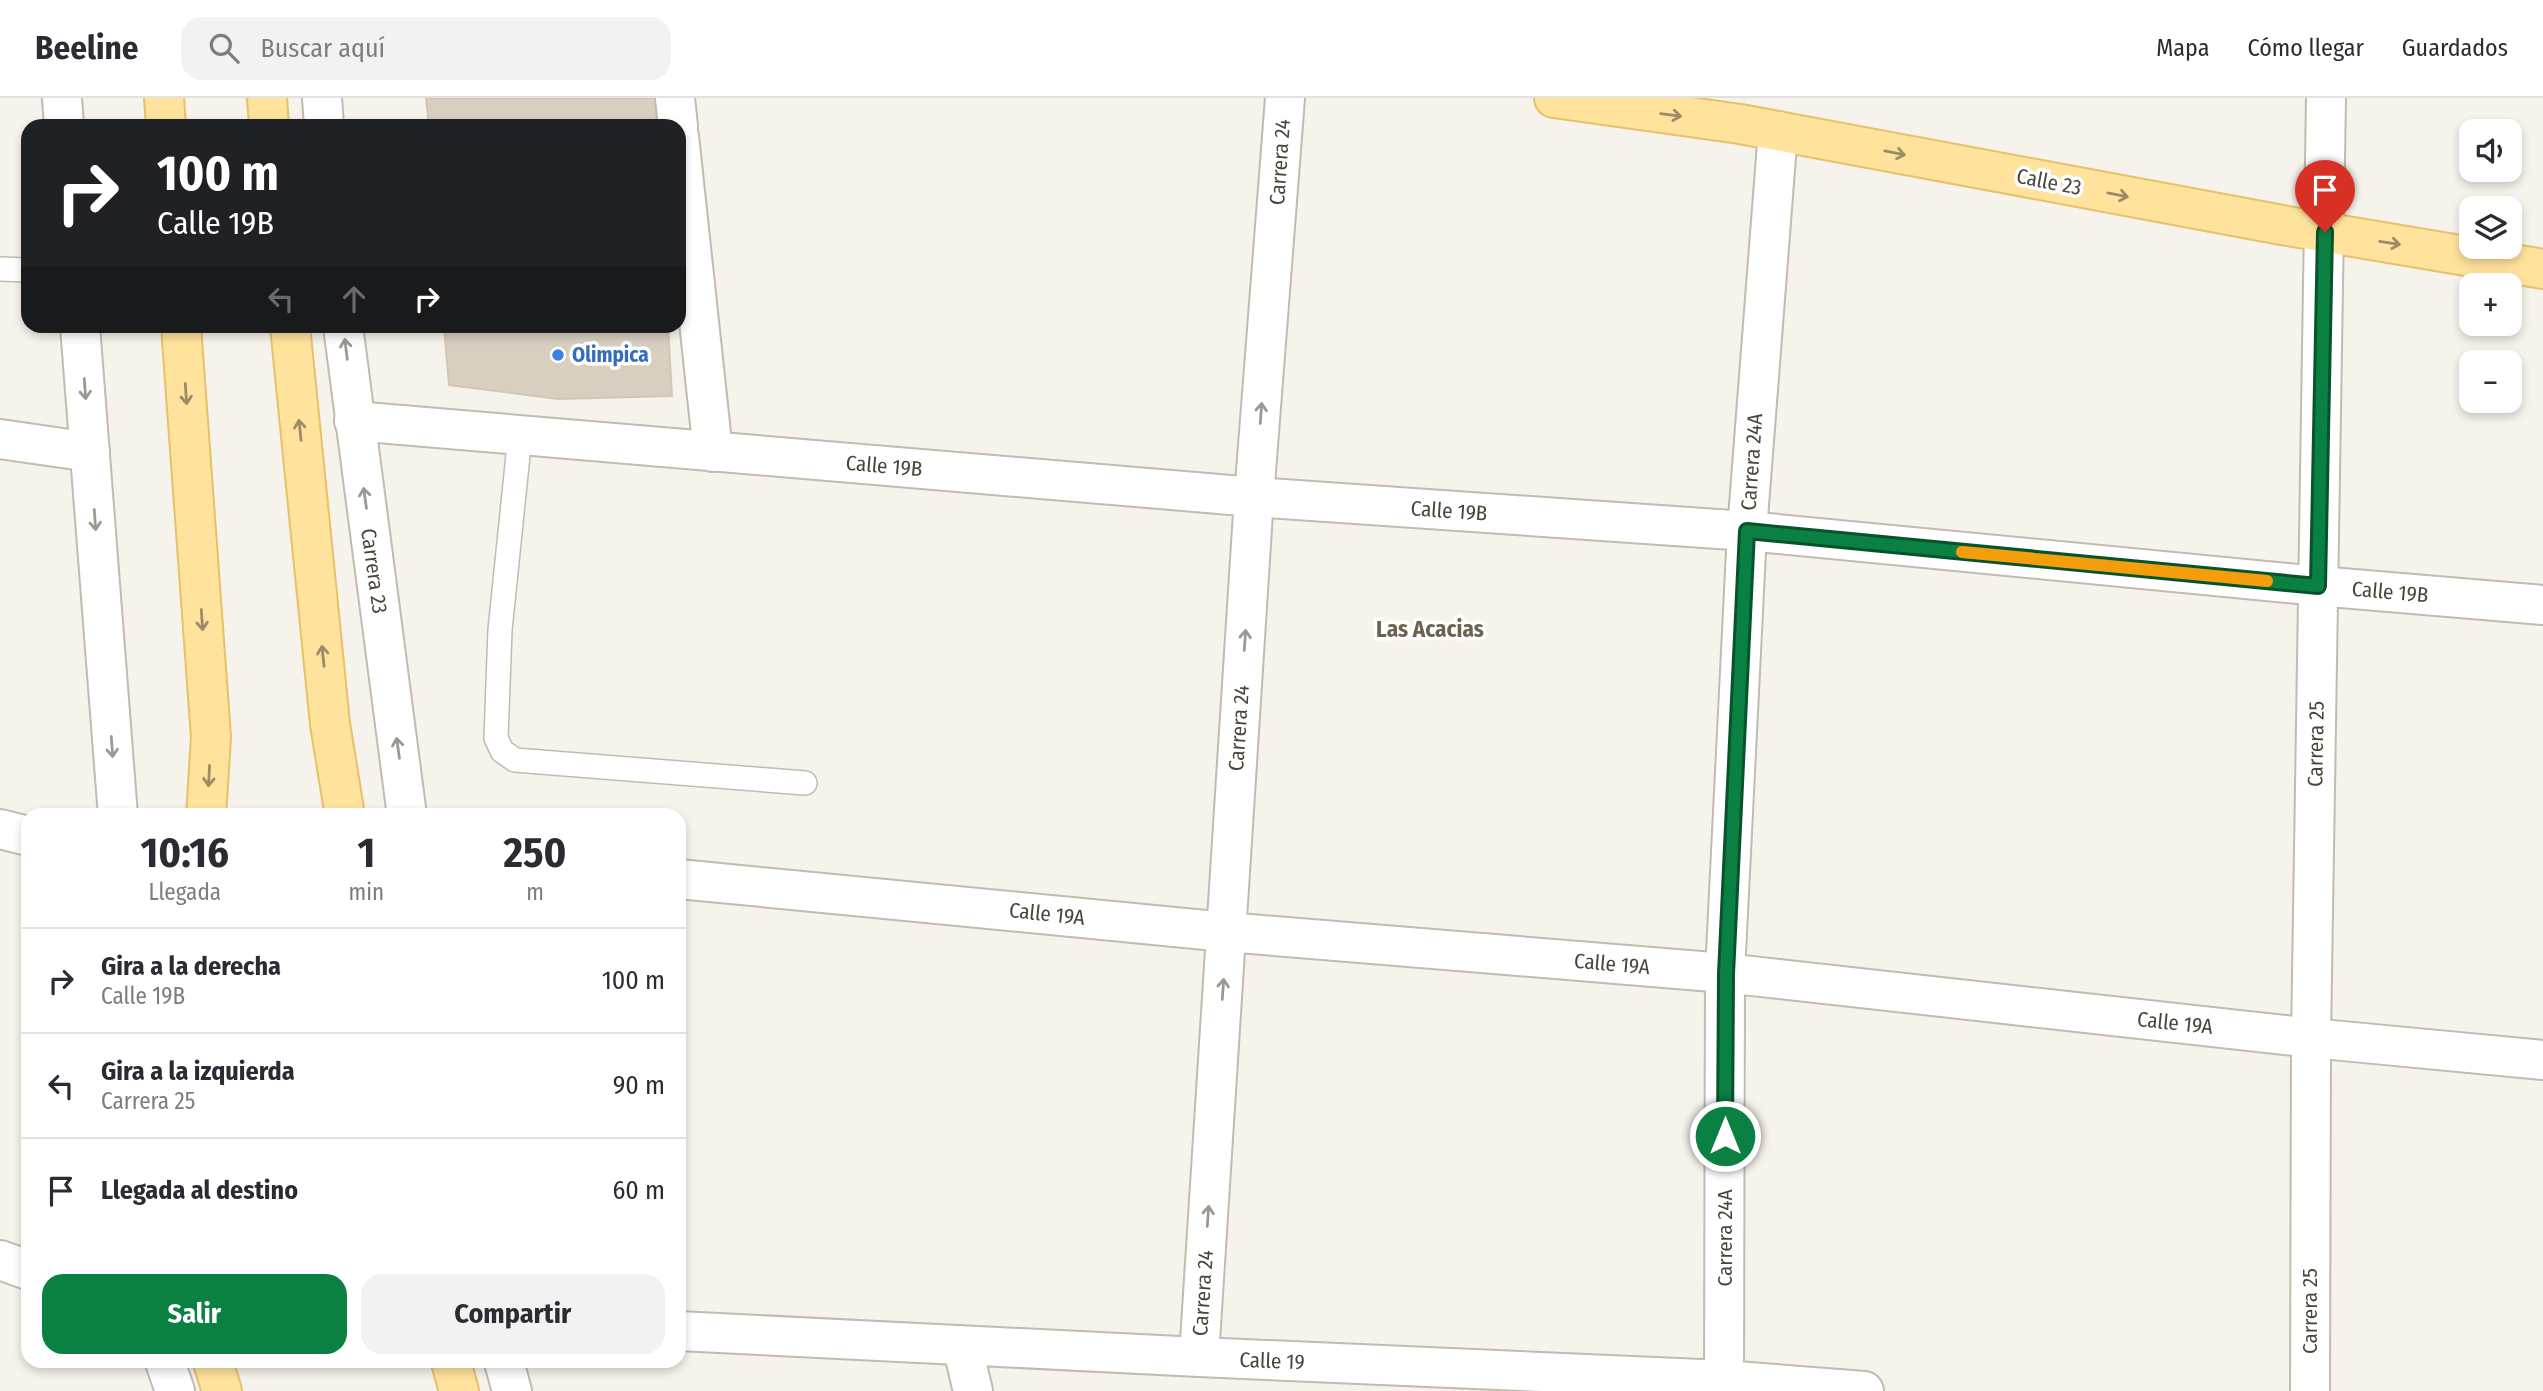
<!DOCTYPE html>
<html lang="es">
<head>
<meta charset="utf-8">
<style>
	body { margin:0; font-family:"Fira Sans Condensed",sans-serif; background:#f2f2f3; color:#2b2b33; height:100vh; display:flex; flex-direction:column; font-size:26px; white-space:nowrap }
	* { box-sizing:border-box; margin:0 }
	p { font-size:23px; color:#7c7c81 }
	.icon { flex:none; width:38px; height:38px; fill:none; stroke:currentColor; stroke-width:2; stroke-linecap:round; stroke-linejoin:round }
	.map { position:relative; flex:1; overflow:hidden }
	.panel { position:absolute; left:21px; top:710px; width:665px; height:560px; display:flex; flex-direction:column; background:#fff; border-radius:21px; box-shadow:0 4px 10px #0003 }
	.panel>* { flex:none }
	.banner { position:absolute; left:21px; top:21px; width:665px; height:214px; border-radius:21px; box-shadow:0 4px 10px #0003; background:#202124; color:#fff; overflow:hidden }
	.fabs { position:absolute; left:2459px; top:21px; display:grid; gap:14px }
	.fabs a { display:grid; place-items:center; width:63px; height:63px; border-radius:14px; background:#fff; box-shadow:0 4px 10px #0003; font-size:35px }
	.pin { position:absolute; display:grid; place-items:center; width:60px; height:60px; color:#fff; margin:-72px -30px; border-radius:50% 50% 50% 0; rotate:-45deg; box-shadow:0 0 7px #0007 }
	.pin .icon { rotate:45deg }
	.me { position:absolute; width:77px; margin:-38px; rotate:0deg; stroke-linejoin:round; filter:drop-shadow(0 0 5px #0008) }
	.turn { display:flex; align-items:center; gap:24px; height:147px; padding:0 21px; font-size:32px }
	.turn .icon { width:91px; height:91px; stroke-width:2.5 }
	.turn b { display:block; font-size:49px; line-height:60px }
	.lanes { display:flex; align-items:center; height:66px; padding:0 21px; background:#0003; justify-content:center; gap:35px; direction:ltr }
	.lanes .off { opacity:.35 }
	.eta { display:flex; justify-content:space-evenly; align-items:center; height:119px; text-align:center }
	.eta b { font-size:42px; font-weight:700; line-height:49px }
	.primary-button { display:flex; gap:14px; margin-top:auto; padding:14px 21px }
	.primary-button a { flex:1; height:80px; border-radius:21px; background:#0b8043; color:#fff; font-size:28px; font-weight:700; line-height:80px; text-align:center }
	.primary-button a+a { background:#f2f2f3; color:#2b2b33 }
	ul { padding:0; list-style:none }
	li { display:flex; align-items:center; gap:21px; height:105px; padding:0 21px; border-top:2px solid #e1e1e2 }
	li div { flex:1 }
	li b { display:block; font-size:26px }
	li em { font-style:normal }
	header { display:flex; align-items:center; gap:42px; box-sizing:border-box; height:98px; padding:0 35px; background:#fff; border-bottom:2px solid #e1e1e2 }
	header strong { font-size:33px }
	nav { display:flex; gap:38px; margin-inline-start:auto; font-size:24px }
	.search { width:490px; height:63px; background:#f2f2f3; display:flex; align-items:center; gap:18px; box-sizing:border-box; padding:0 24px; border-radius:21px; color:#7c7c81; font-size:26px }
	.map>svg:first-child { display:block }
	.building { fill:#d8cfc1; stroke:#d3c7b4; stroke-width:2 }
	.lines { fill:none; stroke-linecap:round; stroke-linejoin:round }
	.service-casing { stroke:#c2bbae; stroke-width:26 }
	.minor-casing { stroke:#c2bbae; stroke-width:42 }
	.tertiary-casing { stroke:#c2bbae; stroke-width:42 }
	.primary-casing { stroke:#e6c16a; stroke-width:42 }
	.service { stroke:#fff; stroke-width:23 }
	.minor { stroke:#fff; stroke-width:38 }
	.tertiary { stroke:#fff; stroke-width:38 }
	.primary { stroke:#ffe39c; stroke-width:38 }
	.oneway { stroke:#9c8c66 }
	.oneway2 { stroke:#9c9892 }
	.route-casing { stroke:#07532c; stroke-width:18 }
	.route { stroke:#0b8043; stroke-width:12 }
	.slow { stroke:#f59e0b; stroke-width:12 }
	.shop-dot { fill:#3f7fe0; stroke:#fff; stroke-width:2.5 }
	.labels { text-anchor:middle; stroke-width:7; stroke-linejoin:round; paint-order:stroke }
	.street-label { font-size:21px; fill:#4b4439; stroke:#fff }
	.shop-label { font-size:21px; font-weight:bold; fill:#366cbe; stroke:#fff; text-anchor:start }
	.neighbourhood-label { font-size:23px; font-weight:bold; fill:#6e6250; stroke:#fff }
</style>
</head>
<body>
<header>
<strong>Beeline</strong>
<div class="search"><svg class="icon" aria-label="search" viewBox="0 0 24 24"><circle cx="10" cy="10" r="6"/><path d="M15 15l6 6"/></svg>Buscar aquí</div>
<nav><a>Mapa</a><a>Cómo llegar</a><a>Guardados</a></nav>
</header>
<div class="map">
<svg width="2543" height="1293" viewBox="0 0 2543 1293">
	<rect width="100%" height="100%" fill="#f6f3ec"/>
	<path class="building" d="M426,0H655L657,28H429Z
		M444,228H668L672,298L558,301L449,287Z"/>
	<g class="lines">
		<g class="service-casing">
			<path id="service" d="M0,171L28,172
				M518,338V357L500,532L496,640L502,653L515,662L805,685"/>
		</g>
		<g class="minor-casing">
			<path id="minor" d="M675,0L678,28
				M679,38L713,354
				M354,323L1254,399L1747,433L2318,488L2543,507
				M0,341L90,354
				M0,731L28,738
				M679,781L1226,834L1725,875L2311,940L2543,962
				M679,1233L1199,1259L1724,1282L1864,1293
				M962,1247L973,1293
				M1199,1259L1254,399L1285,0
				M1721,1293L1724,1282L1725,875L1747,433L1778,33"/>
		</g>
		<g class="tertiary-casing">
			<path id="tertiary" d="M62,0L64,28
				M322,0L324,28
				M80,228L118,718
				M343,228L407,718
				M0,1162L28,1172
				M165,1264L175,1293
				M504,1264L512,1293
				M2310,1293L2311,940L2326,0"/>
		</g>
		<g class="primary-casing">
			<path id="primary" d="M164,0L166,28
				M267,0L269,28
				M1554,0L1740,26L2282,127L2543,171
				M181,228L211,639L206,718
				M290,228L330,626L345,718
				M213,1264L222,1293
				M451,1264L459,1293"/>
		</g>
		<use href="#service" class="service"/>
		<use href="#minor" class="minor"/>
		<use href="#tertiary" class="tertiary"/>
		<use href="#primary" class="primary"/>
	</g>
	<defs><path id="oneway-shaft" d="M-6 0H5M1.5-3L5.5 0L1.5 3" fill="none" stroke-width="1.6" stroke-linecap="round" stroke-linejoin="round" transform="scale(1.75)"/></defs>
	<g class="oneway">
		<use href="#oneway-shaft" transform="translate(1671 17) rotate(8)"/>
		<use href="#oneway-shaft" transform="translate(1895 55) rotate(11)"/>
		<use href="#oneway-shaft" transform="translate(2118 97) rotate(11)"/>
		<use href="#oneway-shaft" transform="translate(2390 145) rotate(9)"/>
		<use href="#oneway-shaft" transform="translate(186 296) rotate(86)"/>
		<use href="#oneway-shaft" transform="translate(300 332) rotate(-96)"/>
		<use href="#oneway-shaft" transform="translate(202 522) rotate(86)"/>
		<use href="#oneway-shaft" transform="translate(323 558) rotate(-96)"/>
		<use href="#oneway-shaft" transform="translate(209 678) rotate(93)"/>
	</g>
	<g class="oneway2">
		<use href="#oneway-shaft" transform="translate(346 251) rotate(-97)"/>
		<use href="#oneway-shaft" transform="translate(85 291) rotate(86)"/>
		<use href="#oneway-shaft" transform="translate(1261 315) rotate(-86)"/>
		<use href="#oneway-shaft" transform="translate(365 400) rotate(-98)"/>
		<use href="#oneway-shaft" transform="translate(95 422) rotate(86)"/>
		<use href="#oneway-shaft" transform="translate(1245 542) rotate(-86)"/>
		<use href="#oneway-shaft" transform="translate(112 649) rotate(86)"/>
		<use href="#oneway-shaft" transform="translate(398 650) rotate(-98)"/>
		<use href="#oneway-shaft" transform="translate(1223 891) rotate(-86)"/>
		<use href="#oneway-shaft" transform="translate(1208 1118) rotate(-86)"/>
	</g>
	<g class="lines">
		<g class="route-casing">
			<path id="route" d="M1725,1038L1726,876L1747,433L2318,488L2325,134"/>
		</g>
		<use href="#route" class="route"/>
		<path class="slow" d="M1962,454L2267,483"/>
	</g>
	<circle class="shop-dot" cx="558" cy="257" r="7"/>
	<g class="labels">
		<g class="street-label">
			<text transform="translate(1280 64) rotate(-86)" y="7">Carrera 24</text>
			<text transform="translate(2049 84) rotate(11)" y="7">Calle 23</text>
			<text transform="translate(1752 364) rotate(-86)" y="7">Carrera 24A</text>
			<text transform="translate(884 368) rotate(5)" y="7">Calle 19B</text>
			<text transform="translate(1449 413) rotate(4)" y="7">Calle 19B</text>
			<text transform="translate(374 473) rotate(82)" y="7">Carrera 23</text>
			<text transform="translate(2390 494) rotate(5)" y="7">Calle 19B</text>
			<text transform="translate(1239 630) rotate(-86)" y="7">Carrera 24</text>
			<text transform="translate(2316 646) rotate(-89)" y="7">Carrera 25</text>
			<text transform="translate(1047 816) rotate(6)" y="7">Calle 19A</text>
			<text transform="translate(1612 866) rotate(5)" y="7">Calle 19A</text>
			<text transform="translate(2175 925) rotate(6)" y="7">Calle 19A</text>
			<text transform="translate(1725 1140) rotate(-90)" y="7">Carrera 24A</text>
			<text transform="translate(1203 1195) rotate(-86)" y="7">Carrera 24</text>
			<text transform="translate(2310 1213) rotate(-90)" y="7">Carrera 25</text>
			<text transform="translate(1272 1263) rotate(2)" y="7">Calle 19</text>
		</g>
		<g class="shop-label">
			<text x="572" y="264">Olimpica</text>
		</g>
		<g class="neighbourhood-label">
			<text x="1430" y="539">Las Acacias</text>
		</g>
	</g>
</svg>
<div class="fabs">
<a><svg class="icon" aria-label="sound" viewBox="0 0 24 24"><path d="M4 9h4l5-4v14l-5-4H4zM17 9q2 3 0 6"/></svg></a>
<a><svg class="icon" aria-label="layers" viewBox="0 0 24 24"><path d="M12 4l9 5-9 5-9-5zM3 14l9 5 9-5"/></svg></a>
<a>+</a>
<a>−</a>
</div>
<div class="pin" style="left:2325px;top:134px;background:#d93025"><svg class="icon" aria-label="arrive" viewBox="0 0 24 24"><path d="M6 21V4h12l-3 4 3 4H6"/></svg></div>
<svg class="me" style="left:1725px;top:1038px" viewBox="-20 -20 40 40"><circle r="17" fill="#0b8043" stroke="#fff" stroke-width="3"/><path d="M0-11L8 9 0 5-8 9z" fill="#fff"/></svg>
<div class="banner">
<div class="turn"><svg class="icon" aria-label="right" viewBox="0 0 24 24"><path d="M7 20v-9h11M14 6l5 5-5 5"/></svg><div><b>100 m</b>Calle 19B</div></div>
<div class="lanes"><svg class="icon off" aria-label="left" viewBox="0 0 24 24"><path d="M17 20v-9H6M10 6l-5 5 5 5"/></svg><svg class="icon off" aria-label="ahead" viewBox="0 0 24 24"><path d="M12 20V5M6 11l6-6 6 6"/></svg><svg class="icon" aria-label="right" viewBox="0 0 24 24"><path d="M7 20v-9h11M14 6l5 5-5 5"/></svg></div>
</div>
<section class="panel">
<div class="eta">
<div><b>10:16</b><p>Llegada</p></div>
<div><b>1</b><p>min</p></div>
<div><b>250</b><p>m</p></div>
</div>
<ul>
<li><svg class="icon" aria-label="right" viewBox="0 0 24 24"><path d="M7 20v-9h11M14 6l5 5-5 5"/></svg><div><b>Gira a la derecha</b><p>Calle 19B</p></div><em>100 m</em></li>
<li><svg class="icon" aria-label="left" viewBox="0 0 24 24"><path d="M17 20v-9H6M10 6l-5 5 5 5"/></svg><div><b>Gira a la izquierda</b><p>Carrera 25</p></div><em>90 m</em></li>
<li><svg class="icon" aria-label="arrive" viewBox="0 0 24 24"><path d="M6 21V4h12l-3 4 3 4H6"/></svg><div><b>Llegada al destino</b></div><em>60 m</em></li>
</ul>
<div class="primary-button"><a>Salir</a><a>Compartir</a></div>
</section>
</div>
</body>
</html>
